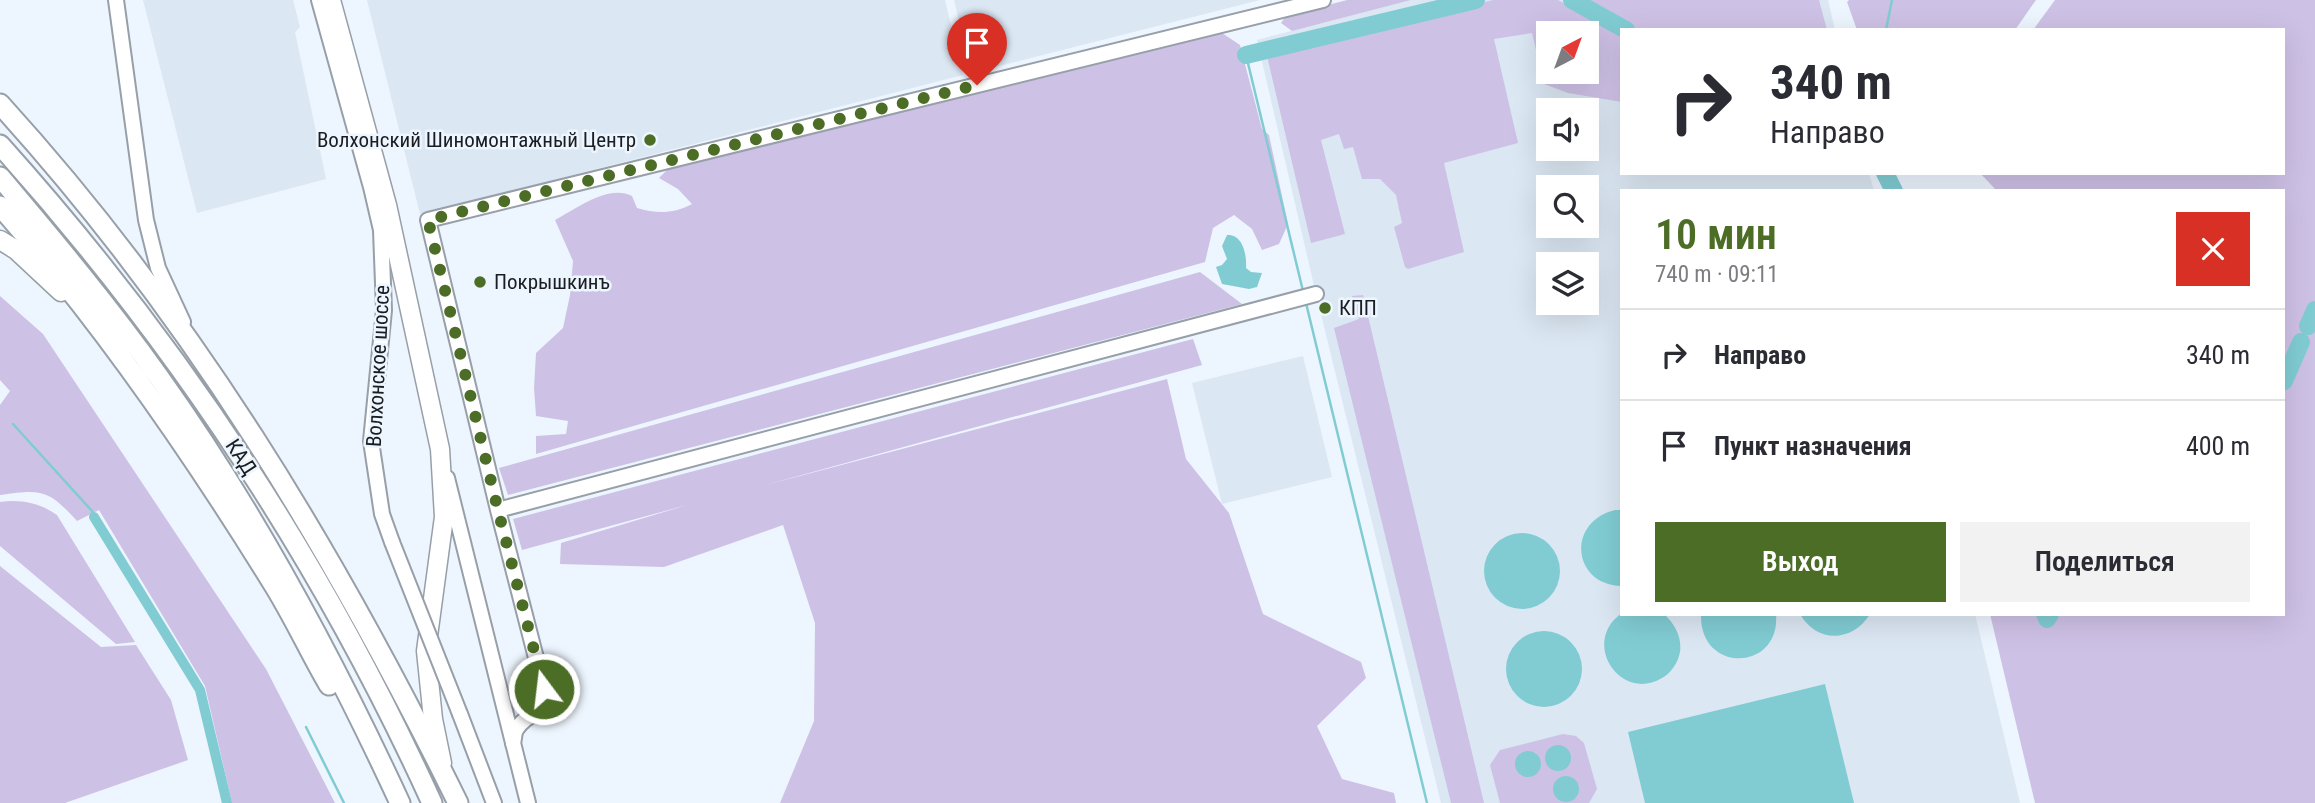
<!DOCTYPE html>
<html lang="ru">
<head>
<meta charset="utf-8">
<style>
	body { margin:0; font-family:"Roboto Condensed",sans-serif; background:#f2f2f3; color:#2b2b33; height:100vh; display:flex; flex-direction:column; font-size:26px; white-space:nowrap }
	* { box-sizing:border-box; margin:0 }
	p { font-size:23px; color:#7c7c81 }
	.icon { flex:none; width:38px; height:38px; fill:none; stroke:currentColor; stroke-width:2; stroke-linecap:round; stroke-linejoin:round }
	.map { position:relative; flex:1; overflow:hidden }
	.side { position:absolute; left:1620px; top:189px; width:665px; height:427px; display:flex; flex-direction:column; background:#fff; border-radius:0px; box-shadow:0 7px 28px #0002 }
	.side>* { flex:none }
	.guide { position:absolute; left:1620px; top:28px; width:665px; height:147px; border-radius:0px; box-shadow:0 7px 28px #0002; background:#fff; color:#2b2b33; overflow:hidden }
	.needle { width:46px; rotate:41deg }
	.fabs { position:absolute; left:1536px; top:21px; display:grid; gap:14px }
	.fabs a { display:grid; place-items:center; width:63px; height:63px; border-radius:0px; background:#fff; box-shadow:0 7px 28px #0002; font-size:35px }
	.pin { position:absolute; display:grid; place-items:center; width:60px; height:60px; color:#fff; margin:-72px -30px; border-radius:50% 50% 50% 0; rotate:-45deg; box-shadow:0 0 7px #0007 }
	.pin .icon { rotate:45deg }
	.me { position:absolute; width:77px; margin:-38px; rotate:345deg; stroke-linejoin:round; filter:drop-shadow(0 0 5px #0008) }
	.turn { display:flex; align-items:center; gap:24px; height:147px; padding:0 35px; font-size:32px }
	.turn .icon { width:91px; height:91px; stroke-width:2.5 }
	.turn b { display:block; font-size:49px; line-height:60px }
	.round { display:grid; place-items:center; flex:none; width:74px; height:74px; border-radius:0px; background:#f2f2f3 }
	.head { display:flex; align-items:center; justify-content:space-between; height:119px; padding:0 35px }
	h1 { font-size:42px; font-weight:600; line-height:52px; color:#4c6d25 }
	.action { display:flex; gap:14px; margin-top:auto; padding:14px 35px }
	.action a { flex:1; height:80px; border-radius:0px; background:#4c6d25; color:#fff; font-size:28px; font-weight:600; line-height:80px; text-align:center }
	.action a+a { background:#f2f2f3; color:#2b2b33 }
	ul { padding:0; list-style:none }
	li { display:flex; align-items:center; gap:21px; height:91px; padding:0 35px; border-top:2px solid #e1e1e2 }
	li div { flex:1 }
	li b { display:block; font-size:26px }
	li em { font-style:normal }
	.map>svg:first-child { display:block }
	.built { fill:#dbe7f3; fill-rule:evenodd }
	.green { fill:#cec1e6; fill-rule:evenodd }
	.water { fill:#81ccd3 }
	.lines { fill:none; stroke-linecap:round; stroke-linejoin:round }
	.stream { stroke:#81ccd3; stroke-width:2.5 }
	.canal { stroke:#81ccd3; stroke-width:10 }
	.river { stroke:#81ccd3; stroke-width:18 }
	.minor-casing { stroke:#979fa9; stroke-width:18 }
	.major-casing { stroke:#979fa9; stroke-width:21 }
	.highway-casing { stroke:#979fa9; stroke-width:23 }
	.minor { stroke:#fff; stroke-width:14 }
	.major { stroke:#fff; stroke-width:18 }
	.highway { stroke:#fff; stroke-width:19 }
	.minor-bridge-casing { stroke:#979fa9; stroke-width:18; stroke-linecap:butt }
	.minor-bridge { stroke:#fff; stroke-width:14 }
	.route { stroke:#4c6d25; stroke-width:12; stroke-dasharray:0 21.6 }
	.poi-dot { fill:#4c6d25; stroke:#edf5fe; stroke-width:2.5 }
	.labels { text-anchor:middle; stroke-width:5; stroke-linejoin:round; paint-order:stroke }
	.poi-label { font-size:21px; fill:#1a1d21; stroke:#edf5fe; text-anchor:start }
	.street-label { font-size:21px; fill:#1a1d21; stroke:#edf5fe }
</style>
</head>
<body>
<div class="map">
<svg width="2315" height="803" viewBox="0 0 2315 803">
	<rect width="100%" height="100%" fill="#edf5fe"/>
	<path class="built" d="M143,0H293L300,27L295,32L326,179L197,213Z
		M367,0H945L963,75L420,214Z
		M954,0H1260L971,73Z
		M1411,0H1828L1835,30H1622V173H1869L1874,191H1622V614H1975L2020,803H1441L1316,294L1257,40ZM1549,33H1587V72H1549ZM1549,110H1587V149H1549ZM1549,187H1587V226H1549ZM1549,264H1587V303H1549Z
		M1303,356L1332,477L1222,504L1192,383Z"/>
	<path class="green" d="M1347,0H1411L1292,31L1281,23L1286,16Z
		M1493,0H1558L1621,34L1622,102L1568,93L1544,84L1532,33L1494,39L1518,143L1444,163L1464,252L1408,269L1405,267L1394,227L1402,223L1396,195L1380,179H1362L1353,147L1344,149L1339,134L1321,140L1345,234L1311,243L1267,56ZM1549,33H1587V72H1549Z
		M1582,0H1819L1827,30H1637Z
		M1849,0H2036L2015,30H1857L1847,2Z
		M2055,0H2315V803H2035L1990,614H2284V191H1997L1980,173H2284V30H2033Z
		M1219,31L1240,45L1262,129L1269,135L1288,224L1279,244L1262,250L1252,229L1234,215L1213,228L1205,262L536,454V436L566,434L568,421L536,416L534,388L536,353L563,328L570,295L573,261L555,220C576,209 608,184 632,196L637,208C657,214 673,214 692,204L678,189L659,178L667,170Z
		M1200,272L1242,304L508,495L499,468Z
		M1363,295L1484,803H1451L1334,328L1359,319L1352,296Z
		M0,296L43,334L266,669L335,803H232L205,686L99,510L77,521C48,489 42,489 0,495V405L10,391L0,380Z
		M1193,339L1202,365L762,486L1167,379L1186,459L1229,513L1263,614L1361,662L1366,678L1317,726L1342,779L1394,793L1396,803H780L814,721L815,623L783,525L664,567L560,564L561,543L687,505L522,550L513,519Z
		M0,502C21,499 40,503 57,515L135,642L116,644L0,546Z
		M0,566L101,647L136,645L171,700L188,760L65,803H0Z
		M1563,734L1576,736L1584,743L1597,789L1589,803H1500L1490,765L1500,750Z"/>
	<path class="water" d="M1227,235C1243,234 1247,255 1246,268L1251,272L1262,273L1257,287L1249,289L1222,284L1216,267L1222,265L1227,259L1222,246Z
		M1615,510H1622V586C1572,585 1566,522 1615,510Z
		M1484 571a38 38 0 1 1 76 0a38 38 0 1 1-76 0Z
		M1622,613L1664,614C1675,624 1682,637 1680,652C1678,663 1671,673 1662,678C1620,703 1580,642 1622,613Z
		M1701,614H1776C1781,672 1699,674 1701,614Z
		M1800,614H1870C1853,642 1817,644 1800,614Z
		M1506 669a38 38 0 1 1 76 0a38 38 0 1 1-76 0Z
		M1825,684L1854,803H1645L1628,732Z
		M1545 758a13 13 0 1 1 26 0a13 13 0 1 1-26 0Z
		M1515 764a13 13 0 1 1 26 0a13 13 0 1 1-26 0Z
		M1553 789a13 13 0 1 1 26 0a13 13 0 1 1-26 0Z"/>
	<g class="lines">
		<path class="stream" d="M1886,30L1892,0
			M1246,55L1303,291
			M1306,303L1427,803
			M13,424L92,511L94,517
			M306,727L344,803"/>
		<path class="canal" d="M94,517L200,690L227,803"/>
		<path class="river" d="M1572,0L1626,30
			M1246,55L1476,0
			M1885,173L1894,191
			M2308,326L2315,310
			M2284,381L2301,342
			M2045,614L2047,619L2050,614"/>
		<g class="minor-casing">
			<path id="minor" d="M116,0L146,220L158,268L183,322
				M319,0L371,187L381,230L384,310L371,441L382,514L392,542
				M447,478L528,803
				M498,510L1316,294
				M460,714L494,803
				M513,744C514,740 514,736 515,732C523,713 547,716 544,689L498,510L428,220L1323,0"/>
		</g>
		<g class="major-casing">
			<path id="major" d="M331,0L387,205L440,449L444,517L426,651L433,719L442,763
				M0,240L16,250L61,292"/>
		</g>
		<g class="highway-casing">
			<path id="highway" d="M0,104C191,314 333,549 458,803
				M0,145C176,341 323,563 432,803
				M0,177C55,242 110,308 159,377C254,510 332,656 400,803
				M0,206C102,322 191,451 272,582C293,615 309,651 329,685"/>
		</g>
		<use href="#minor" class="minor"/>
		<use href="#major" class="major"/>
		<use href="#highway" class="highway"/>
		<g class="minor-bridge-casing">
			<path id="minor-bridge" d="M392,542L460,714"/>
		</g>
		<use href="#minor-bridge" class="minor-bridge"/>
	</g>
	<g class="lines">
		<path class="route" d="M544,689L498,510L428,220L977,85"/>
	</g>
	<g class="poi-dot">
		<circle cx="650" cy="140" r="7"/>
		<circle cx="480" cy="282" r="7"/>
		<circle cx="1325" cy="308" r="7"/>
	</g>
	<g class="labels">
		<g class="poi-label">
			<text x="636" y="147" text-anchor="end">Волхонский Шиномонтажный Центр</text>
			<text x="494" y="289">Покрышкинъ</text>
			<text x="1339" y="315">КПП</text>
		</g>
		<g class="street-label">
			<text transform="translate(378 366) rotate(-87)" y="7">Волхонское шоссе</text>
			<text transform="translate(241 457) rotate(57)" y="7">КАД</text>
		</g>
	</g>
</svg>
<div class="fabs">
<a><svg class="needle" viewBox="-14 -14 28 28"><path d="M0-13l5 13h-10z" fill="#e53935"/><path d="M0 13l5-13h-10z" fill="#7c7c81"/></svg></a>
<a><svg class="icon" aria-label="sound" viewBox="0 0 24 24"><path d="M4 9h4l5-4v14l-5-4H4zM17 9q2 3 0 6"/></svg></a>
<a><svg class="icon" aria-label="search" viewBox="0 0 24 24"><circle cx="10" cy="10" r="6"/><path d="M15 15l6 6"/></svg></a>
<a><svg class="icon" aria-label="layers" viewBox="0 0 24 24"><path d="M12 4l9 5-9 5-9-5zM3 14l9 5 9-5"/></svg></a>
</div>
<div class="pin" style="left:977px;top:85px;background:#d93025"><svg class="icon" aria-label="arrive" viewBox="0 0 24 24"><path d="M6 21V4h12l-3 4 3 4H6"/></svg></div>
<svg class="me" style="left:544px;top:689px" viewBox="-20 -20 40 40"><circle r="17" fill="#4c6d25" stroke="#fff" stroke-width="3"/><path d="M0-11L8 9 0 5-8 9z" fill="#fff"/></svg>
<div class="guide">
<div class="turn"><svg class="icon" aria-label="right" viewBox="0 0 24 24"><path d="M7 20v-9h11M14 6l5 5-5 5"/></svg><div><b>340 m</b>Направо</div></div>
</div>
<section class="side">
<div class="head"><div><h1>10 мин</h1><p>740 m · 09:11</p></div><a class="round" style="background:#d93025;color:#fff"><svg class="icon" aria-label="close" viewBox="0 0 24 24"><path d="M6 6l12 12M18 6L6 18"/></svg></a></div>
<ul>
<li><svg class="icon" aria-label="right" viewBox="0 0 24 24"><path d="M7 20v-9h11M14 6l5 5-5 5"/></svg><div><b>Направо</b></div><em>340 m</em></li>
<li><svg class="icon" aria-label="arrive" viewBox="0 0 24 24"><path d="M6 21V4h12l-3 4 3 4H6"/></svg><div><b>Пункт назначения</b></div><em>400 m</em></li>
</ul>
<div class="action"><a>Выход</a><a>Поделиться</a></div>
</section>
</div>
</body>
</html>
